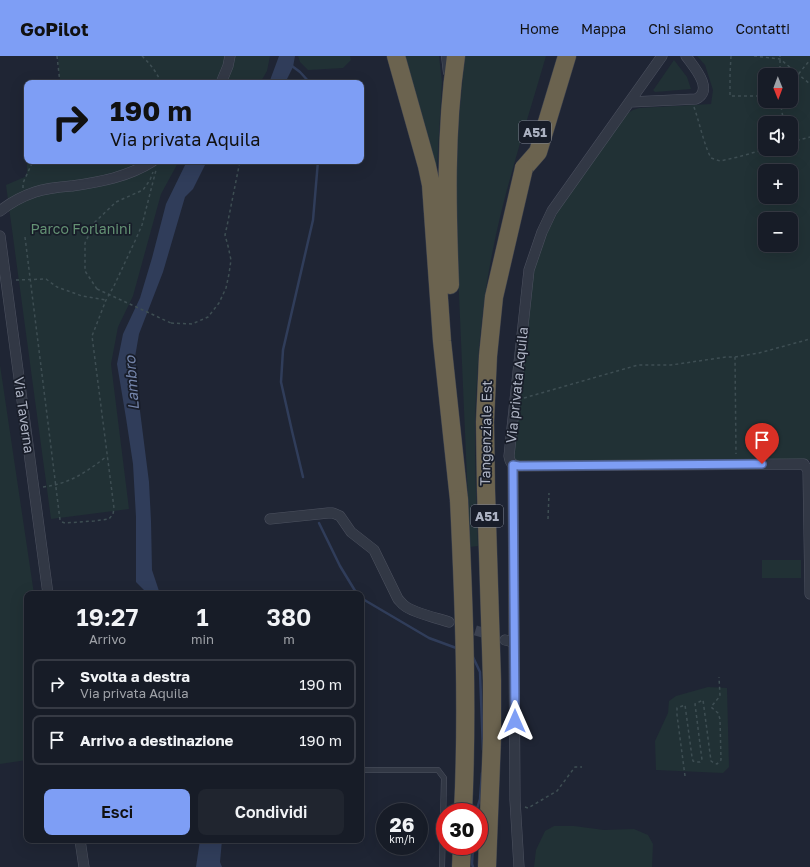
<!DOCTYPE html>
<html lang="it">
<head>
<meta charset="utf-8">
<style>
	body { margin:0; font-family:"Golos Text",sans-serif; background:#20252f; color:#f1f3f6; height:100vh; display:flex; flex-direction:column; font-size:15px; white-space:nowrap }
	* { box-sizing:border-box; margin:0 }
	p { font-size:13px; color:#9ea1a7 }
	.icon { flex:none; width:22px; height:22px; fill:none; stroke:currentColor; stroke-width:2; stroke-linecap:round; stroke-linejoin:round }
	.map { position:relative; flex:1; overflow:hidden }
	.drawer { position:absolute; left:24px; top:535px; width:340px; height:252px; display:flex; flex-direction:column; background:#171c27; border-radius:8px; box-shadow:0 4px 16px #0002,0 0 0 1px #363a44 }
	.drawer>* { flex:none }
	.banner { position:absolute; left:24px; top:24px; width:340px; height:84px; border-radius:8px; box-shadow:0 4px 16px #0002,0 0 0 1px #363a44; background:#7e9ef5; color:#111; overflow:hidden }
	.needle { width:26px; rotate:179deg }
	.buttons { position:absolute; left:758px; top:12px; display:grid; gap:8px }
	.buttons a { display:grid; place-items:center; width:40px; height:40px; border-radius:8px; background:#171c27; box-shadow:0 4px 16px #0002,0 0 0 1px #363a44; font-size:20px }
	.speed { position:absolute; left:376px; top:747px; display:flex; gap:8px; font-size:20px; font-weight:700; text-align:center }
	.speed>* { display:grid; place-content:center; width:52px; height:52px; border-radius:50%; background:#171c27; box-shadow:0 4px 16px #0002,0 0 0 1px #363a44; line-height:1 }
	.speed small { font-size:10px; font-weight:400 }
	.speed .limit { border:6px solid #d22; background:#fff; color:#111 }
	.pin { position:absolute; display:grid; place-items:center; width:34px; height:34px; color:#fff; margin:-41px -17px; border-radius:50% 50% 50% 0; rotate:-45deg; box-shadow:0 0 4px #0007 }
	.pin .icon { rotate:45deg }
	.me { position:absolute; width:44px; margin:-22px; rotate:0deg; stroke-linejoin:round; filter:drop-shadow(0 0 3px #0008) }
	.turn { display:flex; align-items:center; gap:14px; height:84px; padding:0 20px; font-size:18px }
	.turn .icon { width:52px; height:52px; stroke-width:2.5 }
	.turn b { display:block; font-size:28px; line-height:34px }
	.eta { display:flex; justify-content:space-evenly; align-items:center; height:68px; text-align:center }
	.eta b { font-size:24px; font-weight:600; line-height:28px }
	.primary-button { display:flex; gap:8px; margin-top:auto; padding:8px 20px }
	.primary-button a { flex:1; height:46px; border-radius:8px; background:#7e9ef5; color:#111; font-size:16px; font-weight:600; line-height:46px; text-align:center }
	.primary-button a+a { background:#20252f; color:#f1f3f6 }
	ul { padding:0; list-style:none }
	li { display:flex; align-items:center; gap:12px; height:50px; margin:0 8px 6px; padding:0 12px; border:2px solid #363a44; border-radius:8px }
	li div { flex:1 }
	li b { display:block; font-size:15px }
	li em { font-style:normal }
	header { display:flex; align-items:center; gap:24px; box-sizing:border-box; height:56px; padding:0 20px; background:#7e9ef5; color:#111 }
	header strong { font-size:19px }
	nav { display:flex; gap:22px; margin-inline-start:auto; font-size:14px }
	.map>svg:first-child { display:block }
	.green { fill:#213135; fill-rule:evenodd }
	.water { fill:#303d5a }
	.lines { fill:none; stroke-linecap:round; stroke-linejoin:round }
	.stream { stroke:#303d5a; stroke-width:2.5 }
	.street-tunnel { stroke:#3b4150; stroke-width:10; stroke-dasharray:10 5; stroke-linecap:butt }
	.lane-casing { stroke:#4d5260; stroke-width:6 }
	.street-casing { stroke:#4d5260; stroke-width:11 }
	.highway-casing { stroke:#3a3f4c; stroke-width:19 }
	.path { stroke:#3e4e53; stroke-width:1.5; stroke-dasharray:3 3; stroke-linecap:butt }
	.lane { stroke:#323845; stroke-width:5 }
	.street { stroke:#323845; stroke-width:10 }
	.highway { stroke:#6b634f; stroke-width:18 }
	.highway-bridge-casing { stroke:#3a3f4c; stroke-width:19; stroke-linecap:butt }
	.path-bridge { stroke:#3e4e53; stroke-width:1.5; stroke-dasharray:3 3; stroke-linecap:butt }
	.highway-bridge { stroke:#6b634f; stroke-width:18 }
	.route-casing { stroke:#52679f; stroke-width:10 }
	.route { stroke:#7e9ef5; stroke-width:7 }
	.labels { text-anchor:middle; stroke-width:3.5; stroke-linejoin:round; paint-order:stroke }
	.shield { fill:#181d29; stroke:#808594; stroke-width:1 }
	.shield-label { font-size:13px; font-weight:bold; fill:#acb2c2 }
	.park-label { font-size:14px; fill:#649274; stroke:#181d29 }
	.street-label { font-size:14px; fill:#acb2c2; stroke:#181d29 }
	.water-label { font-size:15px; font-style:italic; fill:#7485ab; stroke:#181d29 }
</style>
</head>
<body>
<header>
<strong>GoPilot</strong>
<nav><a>Home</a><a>Mappa</a><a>Chi siamo</a><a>Contatti</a></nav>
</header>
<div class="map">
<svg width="810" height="811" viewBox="0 0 810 811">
	<rect width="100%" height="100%" fill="#1f2534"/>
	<path class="green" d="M58,0H270L267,15L260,27H60Z
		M298,0H350L351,4L343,12L308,14L300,6Z
		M400,0H439L442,26L437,112Z
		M465,0H546C527,66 505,131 492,198C484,239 479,282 477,324C473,379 476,435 478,490L470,491L455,147L459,61Z
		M697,0H810V404L525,407L516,405L513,402L533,217L548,175L563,146L628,57L633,54L639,52L711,48L713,34L705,9ZM765,19H791V45H765ZM765,67H791V93H765ZM765,115H791V141H765ZM765,163H791V189H765Z
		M674,4L687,21L691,33L655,36L653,34L654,33Z
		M27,75V105H179L161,138L133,240L118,271L111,308L129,453L51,463L6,129L27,120Z
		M0,309L34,538H27V704L0,708Z
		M762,504H801V522H762Z
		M708,631L727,632L729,711L723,717L656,714L655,685L668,657L669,645L676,640Z
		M554,770H574L604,774L634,773L648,779L653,788L652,811H534L536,794L545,775Z"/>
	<path class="water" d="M279,0H295L293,11L285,27H269Z
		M187,105H207L193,133L185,141L163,216L139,278L135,301L140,355L149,426L151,465L152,514L160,538H148L136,526V461L133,408L126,362L117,308L123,278L140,242L152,202L166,148Z
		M200,784H222L220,806L222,811H196Z"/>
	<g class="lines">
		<path class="stream" d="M292,10L300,16L310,27
			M303,421L292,375L281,326L283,294L313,164L318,105
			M319,467L340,510L357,538
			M361,542L429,582L459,593
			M472,599L480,616L483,694
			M476,756L480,743L482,717
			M473,811L472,808L473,790"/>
		<path class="street-tunnel" d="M461,570L494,580"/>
		<g class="lane-casing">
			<path id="lane" d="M444,0L446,17
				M361,714H438L444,722L442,811"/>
		</g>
		<g class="street-casing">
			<path id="street" d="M662,0L552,155L542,176L529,214L509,400C510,407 512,409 519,410L804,408L805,410L808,414L810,538
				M221,27L228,10L230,0
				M630,46L696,43C715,34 693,10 686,0
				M0,155C10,147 23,140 35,136C47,132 60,131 72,130C100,126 128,121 153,105
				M0,180L48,538
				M513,409L514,586
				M270,463L328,457H333L340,460L351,476L374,494L398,543C400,545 402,548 405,550C414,557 437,562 449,566
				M505,584L514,586L515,744L519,811
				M80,784L84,811"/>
		</g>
		<g class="highway-casing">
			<path id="highway" d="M396,0L427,110L431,129L442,285L459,444
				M524,112L538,96L567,0
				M450,229C447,153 445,76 456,0
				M461,811L462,790"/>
		</g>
		<path class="path" d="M57,0L60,27
			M142,0C150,8 157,16 161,27
			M731,0L730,18V40H765
			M754,0L780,3L810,28
			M780,19V0
			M791,27L810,4
			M780,45L784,67
			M694,51C700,68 703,86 711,102L720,105L738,101L766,93
			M791,86L810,81
			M23,132V127L33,105
			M25,181L60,464L62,466L65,467L94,465L109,463L113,458L114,452L92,280L106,244L114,230L135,185L142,169L156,114
			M16,224L46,223L57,231L82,240L106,244
			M97,233L85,215V187L95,166L116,146L143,134L150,124L153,116
			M171,267L192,268L208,261L219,247L226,232L229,218L231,204L228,190L225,179L227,170L240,105
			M735,301L759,297L810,283
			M524,342L638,309H671L726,301H735L736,398
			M43,431C69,428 87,416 107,400
			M548,463L549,437
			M685,720L677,659V652L685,649L692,701L693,705L696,706H700L702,704L695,648L703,644L711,705L714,707L717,708L721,704L720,663L718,657L711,651L720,640L719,621
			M525,751L528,752L557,735L575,711H582"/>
		<use href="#lane" class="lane"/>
		<use href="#street" class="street"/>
		<use href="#highway" class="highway"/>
		<g class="highway-bridge-casing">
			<path id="highway-bridge" d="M459,444C464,548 468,652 463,756
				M487,811L492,682V625L486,434L485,366L488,300L494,241L524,112"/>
		</g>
		<path class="path-bridge" d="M97,233L171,267"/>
		<use href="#highway-bridge" class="highway-bridge"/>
	</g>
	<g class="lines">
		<g class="route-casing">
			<path id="route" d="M515,665L513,409L519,410L762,408"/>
		</g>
		<use href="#route" class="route"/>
	</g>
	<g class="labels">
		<g class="shield">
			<rect x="519" y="65" width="32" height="22" rx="3"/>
			<rect x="471" y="449" width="32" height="22" rx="3"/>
		</g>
		<g class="shield-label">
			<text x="535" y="81">A51</text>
			<text x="487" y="465">A51</text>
		</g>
		<g class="park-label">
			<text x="81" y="178">Parco Forlanini</text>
		</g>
		<g class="street-label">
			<text transform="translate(517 329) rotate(-84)" y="5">Via privata Aquila</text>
			<text transform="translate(24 359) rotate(82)" y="5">Via Taverna</text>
			<text transform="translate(486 377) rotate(-89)" y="5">Tangenziale Est</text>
		</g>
		<g class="water-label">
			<text transform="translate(132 327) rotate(-94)" y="5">Lambro</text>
		</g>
	</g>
</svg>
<div class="buttons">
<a><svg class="needle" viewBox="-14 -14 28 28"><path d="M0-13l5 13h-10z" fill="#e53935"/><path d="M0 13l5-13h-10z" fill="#9ea1a7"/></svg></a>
<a><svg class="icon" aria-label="sound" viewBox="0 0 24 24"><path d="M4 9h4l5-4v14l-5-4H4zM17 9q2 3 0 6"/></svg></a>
<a>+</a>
<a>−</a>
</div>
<div class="speed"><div>26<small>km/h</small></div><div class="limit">30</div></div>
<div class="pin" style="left:762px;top:408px;background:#d93025"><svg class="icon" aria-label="arrive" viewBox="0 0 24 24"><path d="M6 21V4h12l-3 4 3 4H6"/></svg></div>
<svg class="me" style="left:515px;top:665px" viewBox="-20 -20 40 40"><path d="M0-17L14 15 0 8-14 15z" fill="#7e9ef5" stroke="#fff" stroke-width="4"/></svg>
<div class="banner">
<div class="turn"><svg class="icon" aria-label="right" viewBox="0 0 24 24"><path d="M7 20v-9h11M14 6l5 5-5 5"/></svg><div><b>190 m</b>Via privata Aquila</div></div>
</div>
<section class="drawer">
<div class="eta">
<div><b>19:27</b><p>Arrivo</p></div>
<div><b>1</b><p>min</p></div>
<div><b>380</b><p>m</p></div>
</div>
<ul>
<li><svg class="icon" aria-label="right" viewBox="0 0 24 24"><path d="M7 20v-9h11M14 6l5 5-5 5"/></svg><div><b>Svolta a destra</b><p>Via privata Aquila</p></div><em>190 m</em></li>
<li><svg class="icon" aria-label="arrive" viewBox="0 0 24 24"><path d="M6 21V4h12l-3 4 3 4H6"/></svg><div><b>Arrivo a destinazione</b></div><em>190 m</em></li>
</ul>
<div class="primary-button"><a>Esci</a><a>Condividi</a></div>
</section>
</div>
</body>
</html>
